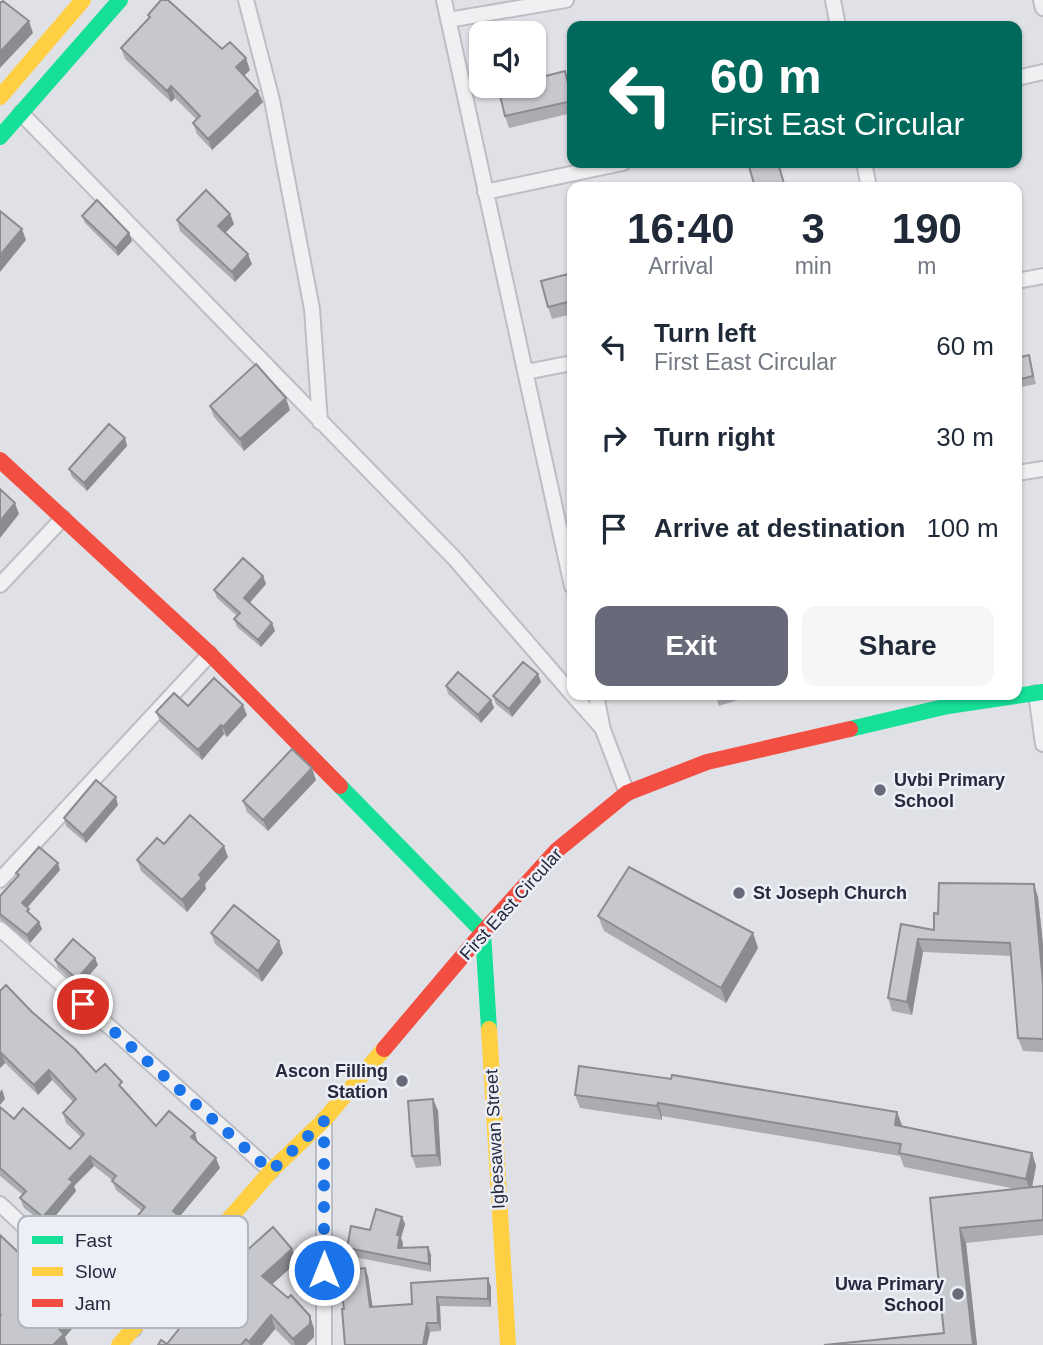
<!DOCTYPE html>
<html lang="en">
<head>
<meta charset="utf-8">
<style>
	body { margin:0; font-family:Arial,sans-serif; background:#f6f6f7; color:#1f2937; height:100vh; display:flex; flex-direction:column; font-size:26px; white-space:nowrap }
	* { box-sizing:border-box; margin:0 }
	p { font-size:23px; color:#747a83 }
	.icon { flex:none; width:38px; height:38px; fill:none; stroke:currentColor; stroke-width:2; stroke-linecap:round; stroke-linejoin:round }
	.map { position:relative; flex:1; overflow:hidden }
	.panel { position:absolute; left:567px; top:182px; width:455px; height:518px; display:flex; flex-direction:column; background:#fff; border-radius:14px; box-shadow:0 2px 5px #0004 }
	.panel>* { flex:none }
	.banner { position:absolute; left:567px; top:21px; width:455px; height:147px; border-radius:14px; box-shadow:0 2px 5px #0004; background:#00695c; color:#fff; overflow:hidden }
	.buttons { position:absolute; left:469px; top:21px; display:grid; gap:14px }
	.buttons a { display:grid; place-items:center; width:77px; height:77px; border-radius:14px; background:#fff; box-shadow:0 2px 5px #0004; font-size:35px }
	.pin { position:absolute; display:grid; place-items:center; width:60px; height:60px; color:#fff; margin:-30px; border:4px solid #fff; border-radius:50%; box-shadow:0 2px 7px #0007 }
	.me { position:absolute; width:77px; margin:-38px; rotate:0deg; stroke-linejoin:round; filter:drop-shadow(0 0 5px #0008) }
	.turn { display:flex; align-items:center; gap:24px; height:147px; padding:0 28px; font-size:32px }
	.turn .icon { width:91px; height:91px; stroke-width:2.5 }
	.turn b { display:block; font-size:49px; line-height:60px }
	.eta { display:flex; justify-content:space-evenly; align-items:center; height:119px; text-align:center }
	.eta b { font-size:42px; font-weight:800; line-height:49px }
	.button { display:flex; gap:14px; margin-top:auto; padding:14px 28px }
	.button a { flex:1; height:80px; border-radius:14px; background:#686a79; color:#fff; font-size:28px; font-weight:800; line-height:80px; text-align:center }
	.button a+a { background:#f6f6f7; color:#1f2937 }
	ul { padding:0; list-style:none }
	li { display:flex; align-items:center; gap:21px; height:91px; padding:0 28px }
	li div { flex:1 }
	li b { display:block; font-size:26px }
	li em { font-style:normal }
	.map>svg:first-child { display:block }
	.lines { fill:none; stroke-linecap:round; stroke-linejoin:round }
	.street-casing { stroke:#bdbec3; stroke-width:18 }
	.street { stroke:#f0f0f2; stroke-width:14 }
	.fast { stroke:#16e098; stroke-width:16 }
	.slow { stroke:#ffcf43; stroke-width:16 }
	.jam { stroke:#f24e42; stroke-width:16 }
	.wall { fill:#abacb1 }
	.shaded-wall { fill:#8b8c90 }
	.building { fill:#c7c8ce; stroke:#8b8c90; stroke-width:2 }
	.route { stroke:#1a73e8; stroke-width:12; stroke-dasharray:0 21.6 }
	.poi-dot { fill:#686a79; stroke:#edeff6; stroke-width:2.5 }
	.labels { text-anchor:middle; stroke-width:5; stroke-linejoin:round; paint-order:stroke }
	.poi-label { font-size:18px; font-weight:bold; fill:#272a3f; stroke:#edeff6; text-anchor:start }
	.street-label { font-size:18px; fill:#272a3f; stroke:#edeff6 }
	.key { fill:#edeff6; stroke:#b2b4bf; stroke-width:2 }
	.key-label { font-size:19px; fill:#272a3f }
</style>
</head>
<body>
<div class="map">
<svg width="1043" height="1345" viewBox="0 0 1043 1345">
	<rect width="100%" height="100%" fill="#e0e1e6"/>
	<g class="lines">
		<g class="street-casing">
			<path id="street" d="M246,0L272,100L312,309L320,422
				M444,0L572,586
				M833,0L838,26
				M1041,0L1043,8
				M448,20L566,0
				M1017,78L1043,72
				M21,113L455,559L572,694
				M864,163L869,187
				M485,192L623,163
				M1017,281L1043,276
				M526,372L572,363
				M1017,473L1043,469
				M0,585L63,518
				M1036,693L1043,744
				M573,695L603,729
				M596,695L603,730L627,793
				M0,880L210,654
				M0,929L271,1171
				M324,1120V1345
				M0,1204L134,1329"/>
		</g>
		<use href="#street" class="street"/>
		<path class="fast" d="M0,137L120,0
			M850,729L948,706L1043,692
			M340,786L483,932L489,1029"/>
		<path class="slow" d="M0,97L83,0
			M489,1029L508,1345
			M119,1345L271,1171L324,1120L384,1049"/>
		<path class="jam" d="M0,460L210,654L340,786
			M384,1049L483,932L556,851L627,793L707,762L850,729"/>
	</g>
	<path class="wall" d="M148,15L222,49L250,70L244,76L263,102L212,150L197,134L193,123L196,119L175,98L171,102L125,59L121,48L149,18Z
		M569,83L572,95V113L509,128L505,116Z
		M230,214L234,224L225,233L252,264L235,282L180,231L177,220Z
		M82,216L129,233L132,241L118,256L85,223Z
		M572,273V314L552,319L548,307Z
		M1029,355L1036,384L1017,388V358Z
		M210,406L290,410L244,451L214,417Z
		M125,438L127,446L87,491L72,477L69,469Z
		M263,576L266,584L249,603L272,623L275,631L261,647L237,627L234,619L237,616L217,598L214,590Z
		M538,674L541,682L512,717L496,704L493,696Z
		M446,686L491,700L494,708L481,723L448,694Z
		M715,695H750L751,696L719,706Z
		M188,706L247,715L227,737L224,734L202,760L160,722L156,712Z
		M316,780L268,831L247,812L243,801Z
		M118,805L86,843L66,826L64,818Z
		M164,844L228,857L205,884L206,889L187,912L141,871L137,860Z
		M60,870L27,908L31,915L42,929L30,943L0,919V896L18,877L16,873Z
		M1038,897L1043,945V1052L1023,1051L1018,1038L1012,956L923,952L912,1015L892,1011L888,998L901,924L934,930L938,914Z
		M598,916L753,933L758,948L726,1003L604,931Z
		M211,933L283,953L262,982L215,944Z
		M55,960L98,965L79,987L58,968Z
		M0,991L32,1012L96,1072L126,1092L156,1126L198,1143L220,1168L179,1217L191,1227L195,1237L184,1249L168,1235L136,1272L126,1263L104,1288L92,1277L89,1267L77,1257L74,1247L116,1242L142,1211L116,1190L112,1180L94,1166L74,1186L76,1191L47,1226L24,1208L20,1198L23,1195L0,1176V1107L14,1119L70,1149L81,1137L66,1123L63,1113L73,1102L52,1080L38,1095L5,1063L0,1068Z
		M575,1095L902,1125V1127L1032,1153L1036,1166L1032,1188L1043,1187V1235L966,1243L977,1345H824L944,1333L930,1198L1016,1189L904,1167L900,1156L662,1116V1120L580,1108Z
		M433,1099L438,1111L441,1166L416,1168L412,1156Z
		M402,1217L405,1224L401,1238L403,1243L402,1248L428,1247L431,1255V1272L349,1256L347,1248L370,1230Z
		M297,1262L272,1284L310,1316L314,1329V1337L306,1345H291L275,1329L262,1345H158L167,1344L211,1308L226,1289L222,1279Z
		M368,1276L372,1307L412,1304L411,1283L491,1287V1307L440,1306L441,1331L430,1332L427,1345H345L344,1309Z"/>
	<path class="shaded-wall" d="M29,21L33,33L0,68V52Z
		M246,58L250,70L240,79L236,67Z
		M565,71L569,83L572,95V101Z
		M171,86L175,98L171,102L167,91Z
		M258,91L263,102L212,150L208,139Z
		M230,214L234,224L222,236L218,226Z
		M22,229L26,240L0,272V255Z
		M129,233L132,241L118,256L116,248Z
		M248,254L252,264L235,282L232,272Z
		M286,398L290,410L244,451L240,439Z
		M125,438L127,446L87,491L84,483Z
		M15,503L19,514L0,538V521Z
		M263,576L266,584L247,606L244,598Z
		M272,623L275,631L261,647L258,640Z
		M538,674L541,682L512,717L509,709Z
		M491,700L494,708L481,723L478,715Z
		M243,705L247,715L227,737L223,727Z
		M221,725L224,734L202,760L198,750Z
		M312,768L316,780L268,831L263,820Z
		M116,797L118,805L86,843L83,835Z
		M224,846L228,857L205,884L206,889L187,912L182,900L199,875Z
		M58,863L60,870L25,910L22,903Z
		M1034,884L1038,897L1043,945V983Z
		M39,922L42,929L30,943L27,935Z
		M753,933L758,948L726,1003L721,988Z
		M918,939L923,952L912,1015L907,1002Z
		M279,941L283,953L262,982L258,971Z
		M95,958L98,965L79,987L77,979Z
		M1,1053L5,1063L0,1068V1054Z
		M49,1070L52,1080L38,1095L34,1085Z
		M2,1089L5,1099L0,1105V1092Z
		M433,1099L438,1111L441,1166L437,1155Z
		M658,1103L662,1116V1120L657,1106Z
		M897,1112L902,1125L900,1139L895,1125Z
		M195,1133L198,1143L191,1137Z
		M1032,1153L1036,1166L1031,1192L1026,1179Z
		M90,1156L94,1166L74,1186L76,1191L47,1226L43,1217L69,1179Z
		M216,1158L220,1168L176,1221L173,1211Z
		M402,1217L405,1224L401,1238L403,1243L401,1256L398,1248L397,1235Z
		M165,1225L168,1235L136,1272L133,1263Z
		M191,1227L195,1237L184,1249L181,1239Z
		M960,1228L966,1243L977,1345H973Z
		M428,1247L431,1255V1272L429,1264Z
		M292,1249L297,1262L267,1289L262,1276Z
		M122,1254L126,1263L104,1288L100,1278Z
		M365,1268L368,1276L374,1316L370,1307Z
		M488,1278L491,1287V1307L488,1299Z
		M437,1297L440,1306L441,1331L438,1323Z
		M80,1304L84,1315L65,1337L68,1345H53L58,1328Z
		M271,1315L275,1329L262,1345H250L249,1342Z
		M310,1316L314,1329V1337L306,1345H295L293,1339Z
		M427,1323L430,1332L427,1345H423Z"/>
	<path class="building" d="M161,0H168L222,49L230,42L246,58L236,67L258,91L208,139L193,123L200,116L171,86L167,91L121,48L150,17L148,15Z
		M3,1L29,21L0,52V3Z
		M565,71L572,101L505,116L498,87L534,86V79Z
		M748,163H778L785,187H755Z
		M206,190L230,214L218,226L248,254L232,272L177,220Z
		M97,200L129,233L116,248L82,216Z
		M0,211L22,229L0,255Z
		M572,273V301L548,307L541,281Z
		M1029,355L1033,376L1017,380V358Z
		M256,364L286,398L240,439L210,406Z
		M109,424L125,438L84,483L69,469Z
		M0,489L15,503L0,521Z
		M243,558L263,576L244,598L272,623L258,640L234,619L240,613L214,590Z
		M523,662L538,674L509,709L493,696Z
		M458,672L491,700L478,715L446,686Z
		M214,678L243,705L223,727L221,725L198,750L156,712L174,693L188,706Z
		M292,749L312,768L263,820L243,801Z
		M96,780L116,797L83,835L64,818Z
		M190,815L224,846L199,875L202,878L182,900L137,860L157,838L164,844Z
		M39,847L58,863L22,903L29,909L27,911L39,922L27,935L0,914V896L19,875L16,873Z
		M629,867L753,933L721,988L598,916Z
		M939,883L1034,884L1043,983V1039L1018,1038L1010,943L918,939L907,1002L888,998L901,924L934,930V913L938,914Z
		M234,905L279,941L258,971L211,933Z
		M73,939L95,958L77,979L55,960Z
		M6,985L32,1012L75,1049L96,1072L105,1064L122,1082L119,1085L156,1126L169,1111L195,1133L191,1137L216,1158L173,1211L191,1227L181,1239L165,1225L133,1263L122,1254L100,1278L89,1267L93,1263L74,1247L93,1223L116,1242L145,1207L112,1181L116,1176L90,1156L69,1179L73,1182L43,1217L20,1198L26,1191L0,1168V1107L14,1119L23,1108L70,1149L84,1134L63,1113L76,1099L49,1070L34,1085L1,1053L0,1054V991Z
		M579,1066L671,1079L672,1075L897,1112L895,1125L1032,1153L1026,1179L899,1153L901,1144L658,1103L657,1106L575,1095Z
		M433,1099L437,1155L412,1156L408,1101Z
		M1043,1186V1220L960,1228L973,1345H824L944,1333L930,1198Z
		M376,1209L402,1217L397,1235H400L398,1248L428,1247L429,1264L347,1248L351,1226L370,1230Z
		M273,1227L292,1249L262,1276L288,1298L291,1295L310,1316V1324L293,1339L271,1315L249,1342L246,1339L241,1345H158L161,1340L167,1344L201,1301L211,1308L229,1285L222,1279L244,1253Z
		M0,1235L38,1271L41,1268L80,1304L58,1328L64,1334L53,1345H0V1317L1,1315L0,1314Z
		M365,1268L370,1307L412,1304L411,1283L488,1278V1299L437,1297L438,1323H427L423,1345H345L342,1309H344L339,1271Z"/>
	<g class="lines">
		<path class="route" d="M83,1004L271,1171L324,1121V1270"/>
	</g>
	<g class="poi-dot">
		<circle cx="880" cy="790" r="7"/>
		<circle cx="739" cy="893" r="7"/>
		<circle cx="402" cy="1081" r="7"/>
		<circle cx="958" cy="1294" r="7"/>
	</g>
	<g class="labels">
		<g class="poi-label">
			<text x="894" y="786">Uvbi Primary<tspan x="894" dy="21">School</tspan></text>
			<text x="753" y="899">St Joseph Church</text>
			<text x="388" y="1077" text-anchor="end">Ascon Filling<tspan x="388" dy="21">Station</tspan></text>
			<text x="944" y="1290" text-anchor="end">Uwa Primary<tspan x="944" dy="21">School</tspan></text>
		</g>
		<g class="street-label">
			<text transform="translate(511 904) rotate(-48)" y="6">First East Circular</text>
			<text transform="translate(495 1139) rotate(-93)" y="6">Igbesawan Street</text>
		</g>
	</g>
	<rect x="18" y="1216" width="230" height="112" rx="10" class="key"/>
	<rect x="32" y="1236" width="31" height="8" fill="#16e098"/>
	<rect x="32" y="1267" width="31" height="9" fill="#ffcf43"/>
	<rect x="32" y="1299" width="31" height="8" fill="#f24e42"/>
	<g class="key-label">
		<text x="75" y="1247">Fast</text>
		<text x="75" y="1278">Slow</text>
		<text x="75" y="1310">Jam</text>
	</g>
</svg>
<div class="buttons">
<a><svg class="icon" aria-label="sound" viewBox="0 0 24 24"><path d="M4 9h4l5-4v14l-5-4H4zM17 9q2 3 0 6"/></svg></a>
</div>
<div class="pin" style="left:83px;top:1004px;background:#d93025"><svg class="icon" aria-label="arrive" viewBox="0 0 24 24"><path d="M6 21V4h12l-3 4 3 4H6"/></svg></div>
<svg class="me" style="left:324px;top:1270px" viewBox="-20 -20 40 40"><circle r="17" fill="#1a73e8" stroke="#fff" stroke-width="3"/><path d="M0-11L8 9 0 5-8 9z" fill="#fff"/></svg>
<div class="banner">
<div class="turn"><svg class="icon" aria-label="left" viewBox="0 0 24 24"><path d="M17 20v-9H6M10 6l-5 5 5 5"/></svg><div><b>60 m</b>First East Circular</div></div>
</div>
<section class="panel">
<div class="eta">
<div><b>16:40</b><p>Arrival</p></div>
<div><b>3</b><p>min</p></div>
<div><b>190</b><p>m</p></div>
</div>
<ul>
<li><svg class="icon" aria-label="left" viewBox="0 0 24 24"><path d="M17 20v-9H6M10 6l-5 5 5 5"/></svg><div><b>Turn left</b><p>First East Circular</p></div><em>60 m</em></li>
<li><svg class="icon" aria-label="right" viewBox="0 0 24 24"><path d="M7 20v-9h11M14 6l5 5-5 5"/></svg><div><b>Turn right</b></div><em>30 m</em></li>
<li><svg class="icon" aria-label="arrive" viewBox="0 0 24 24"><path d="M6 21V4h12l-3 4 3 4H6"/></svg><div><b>Arrive at destination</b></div><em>100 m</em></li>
</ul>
<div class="button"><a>Exit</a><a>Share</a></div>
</section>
</div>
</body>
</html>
